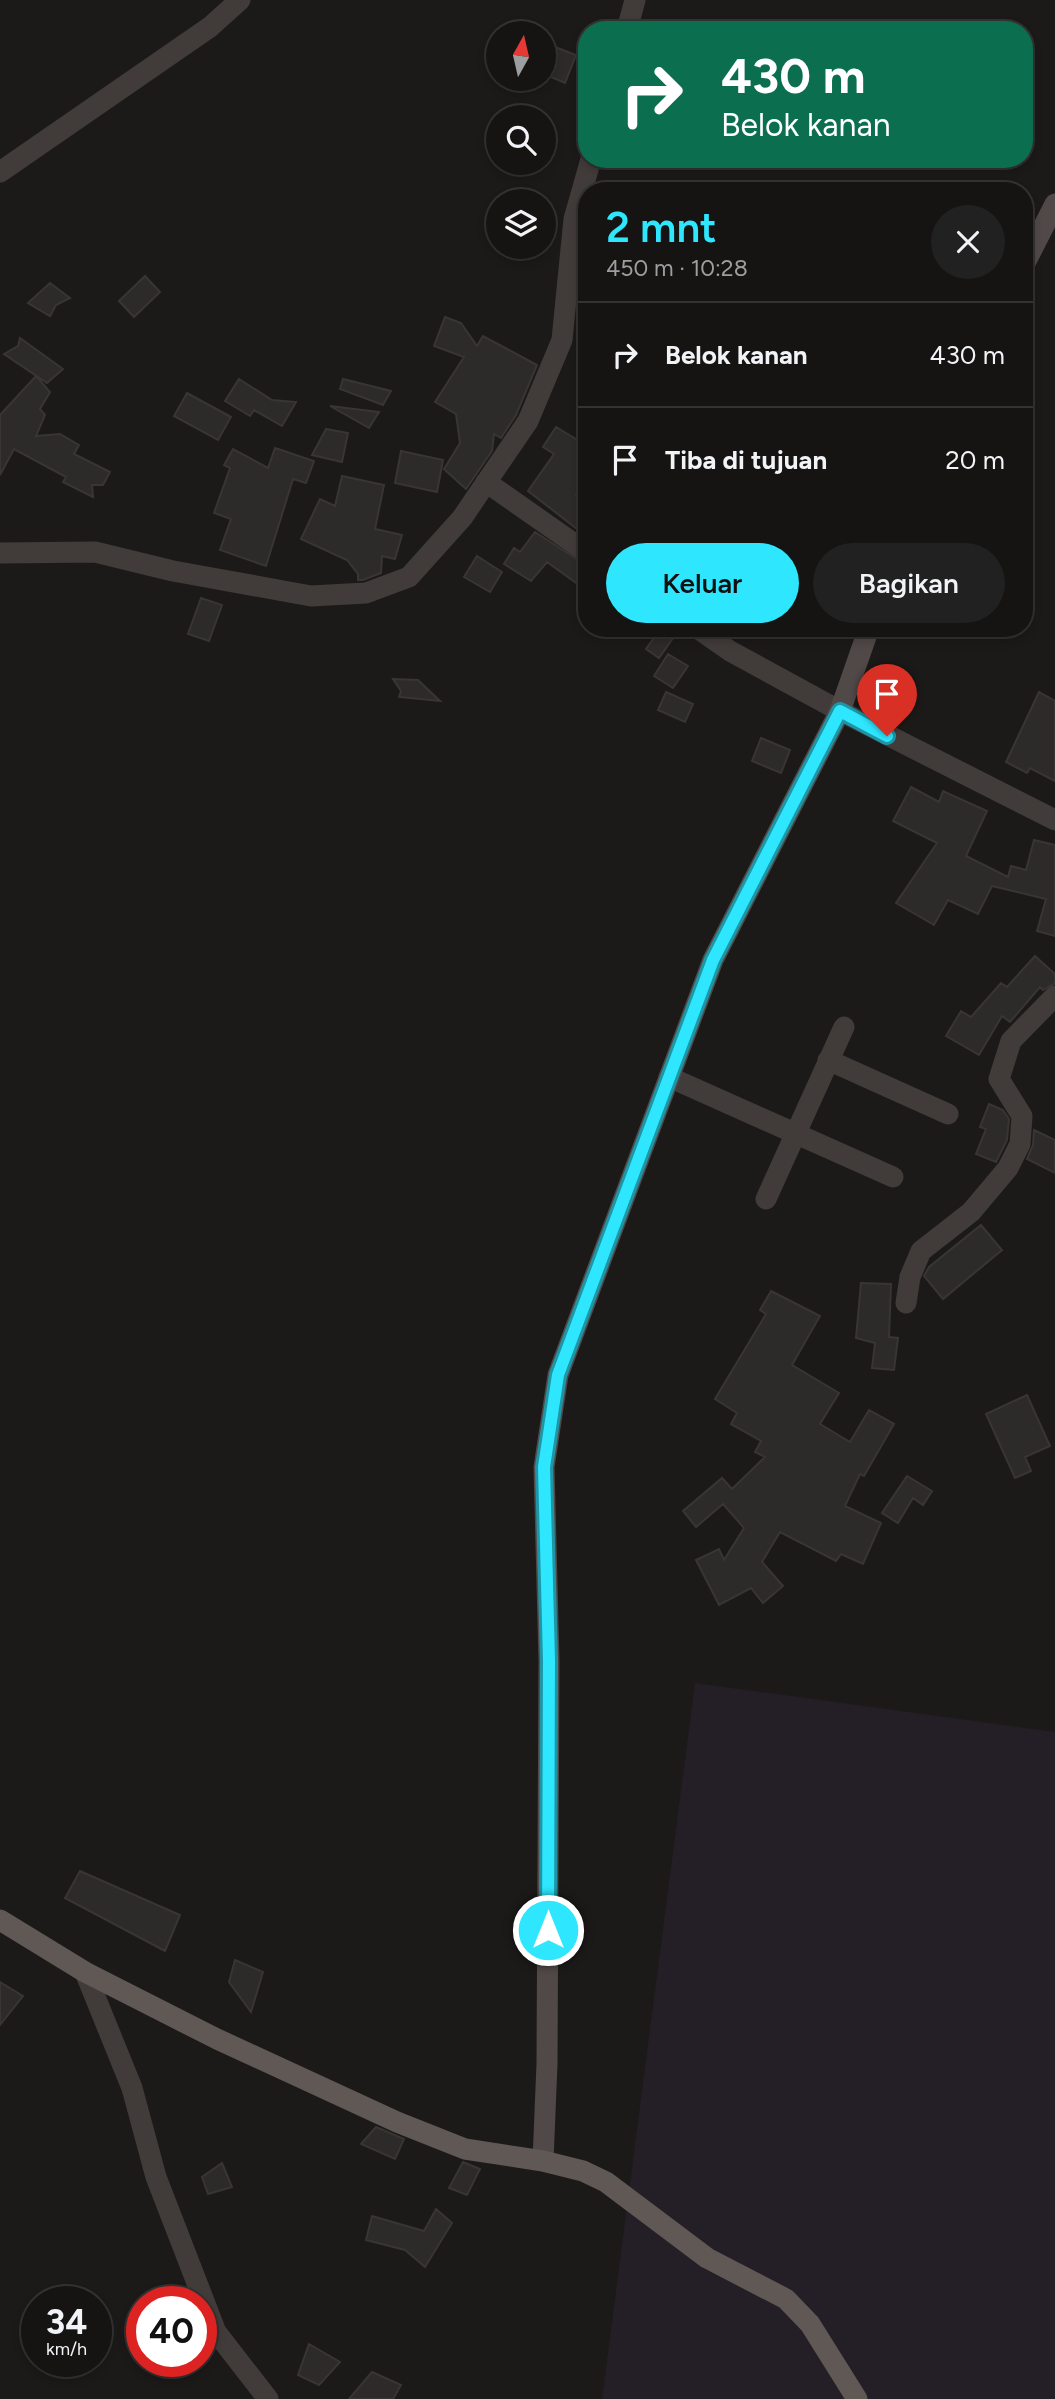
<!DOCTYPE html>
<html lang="id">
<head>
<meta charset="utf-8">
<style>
	body { margin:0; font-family:Figtree,sans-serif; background:#222121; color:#f1f3f6; height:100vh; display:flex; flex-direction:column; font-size:26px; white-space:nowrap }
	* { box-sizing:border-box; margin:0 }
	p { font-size:23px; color:#9d9ea0 }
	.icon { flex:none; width:38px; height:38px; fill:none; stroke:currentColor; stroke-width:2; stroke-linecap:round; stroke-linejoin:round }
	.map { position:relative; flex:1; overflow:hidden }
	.side { position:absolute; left:578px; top:182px; width:455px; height:455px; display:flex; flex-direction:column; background:#151413; border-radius:28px; box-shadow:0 4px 10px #0003,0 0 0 2px #343333 }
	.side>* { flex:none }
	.hud { position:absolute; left:578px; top:21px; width:455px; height:147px; border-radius:28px; box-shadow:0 4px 10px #0003,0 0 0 2px #343333; background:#0b6e4f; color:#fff; overflow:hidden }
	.needle { width:46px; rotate:8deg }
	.tools { position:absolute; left:486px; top:21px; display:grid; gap:14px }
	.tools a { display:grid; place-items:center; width:70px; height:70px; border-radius:50%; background:#151413; box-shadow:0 4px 10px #0003,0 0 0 2px #343333; font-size:35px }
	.speed { position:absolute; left:21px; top:2286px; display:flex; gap:14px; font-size:35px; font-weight:700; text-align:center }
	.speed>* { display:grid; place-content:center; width:91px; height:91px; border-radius:50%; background:#151413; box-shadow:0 4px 10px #0003,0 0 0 2px #343333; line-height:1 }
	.speed small { font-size:18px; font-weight:400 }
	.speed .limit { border:10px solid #d22; background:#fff; color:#111 }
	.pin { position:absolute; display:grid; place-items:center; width:60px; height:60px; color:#fff; margin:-72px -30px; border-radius:50% 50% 50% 0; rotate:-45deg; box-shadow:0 0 7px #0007 }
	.pin .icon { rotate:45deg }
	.me { position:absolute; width:77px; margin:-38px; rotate:0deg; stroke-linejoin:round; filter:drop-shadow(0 0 5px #0008) }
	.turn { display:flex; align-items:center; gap:24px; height:147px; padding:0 28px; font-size:32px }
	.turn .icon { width:91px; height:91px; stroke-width:2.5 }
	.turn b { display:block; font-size:49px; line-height:60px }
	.round { display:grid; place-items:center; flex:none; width:74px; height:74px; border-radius:37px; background:#222121 }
	.summary { display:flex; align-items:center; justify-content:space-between; height:119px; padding:0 28px }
	h1 { font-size:42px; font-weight:600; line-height:52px; color:#2ee7ff }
	.action { display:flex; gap:14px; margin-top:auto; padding:14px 28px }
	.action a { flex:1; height:80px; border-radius:42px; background:#2ee7ff; color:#111; font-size:28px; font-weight:600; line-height:80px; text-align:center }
	.action a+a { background:#222121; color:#f1f3f6 }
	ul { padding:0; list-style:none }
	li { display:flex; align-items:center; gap:21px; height:105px; padding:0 28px; border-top:2px solid #343333 }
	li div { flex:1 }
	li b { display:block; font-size:26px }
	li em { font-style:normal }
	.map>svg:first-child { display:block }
	.green { fill:#241e27 }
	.building { fill:#2d2b29; stroke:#383533; stroke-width:2 }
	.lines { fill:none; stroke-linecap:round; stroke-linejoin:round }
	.street { stroke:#413c3a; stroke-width:21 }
	.secondary { stroke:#514948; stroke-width:21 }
	.primary { stroke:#605855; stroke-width:21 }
	.route-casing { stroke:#1e96a6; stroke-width:18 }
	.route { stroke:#2ee7ff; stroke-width:12 }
</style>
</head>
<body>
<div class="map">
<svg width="1055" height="2399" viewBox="0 0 1055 2399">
	<rect width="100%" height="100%" fill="#1c1a19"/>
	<path class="green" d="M695,1683L1055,1732V2399H602Z"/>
	<path class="building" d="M555,47L576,55L565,83L544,74Z
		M145,276L160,292L134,317L119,301Z
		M50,283L70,298L56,305L50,316L28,303Z
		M445,317L461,323L477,346L483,336L537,365L516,415L501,438L494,434L492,451L466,489L444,469L460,443L456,414L435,402L464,357L434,346Z
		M20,338L63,369L47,383L4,354L18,346Z
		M36,376L50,392L40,409L45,415L36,436L60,434L79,445L74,454L110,472L103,485H92L93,497L63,482L66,477L14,449L0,475V415Z
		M239,379L272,400L296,402L282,426L254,410L250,416L225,401Z
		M343,379L391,391L383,405L340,389Z
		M187,393L231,417L218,440L174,416Z
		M330,406L379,412L369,428Z
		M556,427L586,445V477L576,495L586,502V536L528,491L554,454L543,447Z
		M326,429L348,433L342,462L312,455Z
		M275,448L314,461L306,483L293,479L266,566L220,550L231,519L214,513L230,468L224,465L233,449L268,468Z
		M401,451L443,460L437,492L395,483Z
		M342,476L384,485L375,529L402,535L395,559L382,556L381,573L363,580H358V574L347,560L301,539L320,499L335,506Z
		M535,532L586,565V590L547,562L531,581L504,564L514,548L520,552Z
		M477,556L502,572L490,592L464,577Z
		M201,598L222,605L209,641L188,634Z
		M661,628H680L659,658L646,649Z
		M668,654L688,666L673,688L654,676Z
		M393,679L418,680L440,701L399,697L401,691Z
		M666,692L693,704L685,722L658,710Z
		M1039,692L1055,701V781L1030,768L1027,773L1006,762Z
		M761,738L790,750L781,773L752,761Z
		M911,787L939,802L943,791L987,811L966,856L1008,877L1011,866L1026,870L1034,840L1055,845V936L1037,931L1046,899L992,886L978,914L948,900L934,925L896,903L937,843L893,821Z
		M1035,956L1055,974V983L1043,990L1040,987L1010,1022L1002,1016L979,1055L946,1036L961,1011L971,1017L1001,983L1007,987Z
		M989,1104L1003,1110L1009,1119L1007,1140L996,1162L976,1154L986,1129L980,1127Z
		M1034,1130L1055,1140V1173L1027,1159L1033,1145Z
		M981,1225L1002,1250L943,1299L924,1276L929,1267Z
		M861,1283L891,1284L889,1337L898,1338L894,1370L872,1368L875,1343L856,1338Z
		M771,1291L820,1316L792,1365L839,1393L820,1424L850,1442L869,1410L894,1424L864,1476L860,1474L845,1506L881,1523L863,1564L841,1554L836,1561L780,1532L762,1562L783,1586L763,1603L751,1588L719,1605L696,1560L719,1549L724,1560L744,1528L723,1504L696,1527L683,1511L722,1478L732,1489L765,1457L755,1452L761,1441L731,1424L737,1413L715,1399L766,1314L760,1310Z
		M1027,1395L1050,1446L1025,1457L1031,1471L1015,1478L986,1414Z
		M907,1476L932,1491L923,1505L913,1498L898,1523L882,1513Z
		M80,1871L180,1915L165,1951L65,1898Z
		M235,1960L263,1972L251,2012L229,1982Z
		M0,1982L23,1996L0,2025Z
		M376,2127L404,2139L395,2159L361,2144Z
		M463,2162L480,2169L467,2195L449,2188Z
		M222,2163L232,2187L208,2194L202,2177Z
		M436,2209L452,2223L425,2267L405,2250L366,2240L372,2216L424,2231Z
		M309,2344L340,2362L319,2385L298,2375Z
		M372,2372L401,2385L393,2399H349Z"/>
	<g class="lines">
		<path class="street" d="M627,30L635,0
			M0,172L210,27L240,0
			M486,482L586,552
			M0,553L95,552L173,571L311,596L366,593L409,577L462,518L528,421L562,340L574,219L591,159
			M697,628L730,651L840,711L1055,820
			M828,1060L948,1114
			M669,1077L893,1177
			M766,1199L844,1027
			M906,1303L910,1277L921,1251L971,1212L1008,1168L1020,1144L1022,1116L999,1079L1011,1041L1055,996
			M85,1972L132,2088L156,2177L216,2332L268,2399"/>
		<path class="secondary" d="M1024,265L1055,204
			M543,2161L547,2064L549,1661L544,1467L558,1375L713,960L840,711L869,628"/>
		<path class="primary" d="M0,1920L85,1972L217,2039L397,2122L465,2149L543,2161L583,2171L606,2182L707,2258L786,2299L810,2324L857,2399"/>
	</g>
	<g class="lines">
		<g class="route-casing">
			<path id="route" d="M548,1930L549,1661L544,1467L558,1375L713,960L840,711L887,736"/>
		</g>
		<use href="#route" class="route"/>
	</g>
</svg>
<div class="tools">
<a><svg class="needle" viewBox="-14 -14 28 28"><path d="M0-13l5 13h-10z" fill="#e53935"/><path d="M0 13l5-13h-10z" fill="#9d9ea0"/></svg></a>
<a><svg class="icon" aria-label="search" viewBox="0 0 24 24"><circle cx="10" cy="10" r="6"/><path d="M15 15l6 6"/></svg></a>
<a><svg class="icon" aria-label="layers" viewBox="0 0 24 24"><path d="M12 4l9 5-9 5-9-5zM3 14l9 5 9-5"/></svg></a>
</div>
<div class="speed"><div>34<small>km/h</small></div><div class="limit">40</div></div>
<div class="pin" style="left:887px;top:736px;background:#d93025"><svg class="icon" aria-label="arrive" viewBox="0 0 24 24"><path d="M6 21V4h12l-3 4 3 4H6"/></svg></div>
<svg class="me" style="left:548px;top:1930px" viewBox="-20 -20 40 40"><circle r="17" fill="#2ee7ff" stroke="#fff" stroke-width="3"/><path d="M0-11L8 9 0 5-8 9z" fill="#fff"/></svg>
<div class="hud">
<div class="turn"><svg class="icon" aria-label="right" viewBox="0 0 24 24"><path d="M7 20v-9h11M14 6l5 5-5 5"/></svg><div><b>430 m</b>Belok kanan</div></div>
</div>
<section class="side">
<div class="summary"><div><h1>2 mnt</h1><p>450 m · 10:28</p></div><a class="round"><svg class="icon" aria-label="close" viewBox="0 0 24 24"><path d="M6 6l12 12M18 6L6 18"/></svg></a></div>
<ul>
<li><svg class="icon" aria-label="right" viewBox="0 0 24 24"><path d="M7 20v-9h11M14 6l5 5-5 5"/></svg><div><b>Belok kanan</b></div><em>430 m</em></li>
<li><svg class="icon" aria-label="arrive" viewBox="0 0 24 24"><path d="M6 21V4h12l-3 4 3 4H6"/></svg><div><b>Tiba di tujuan</b></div><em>20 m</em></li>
</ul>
<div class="action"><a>Keluar</a><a>Bagikan</a></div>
</section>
</div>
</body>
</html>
